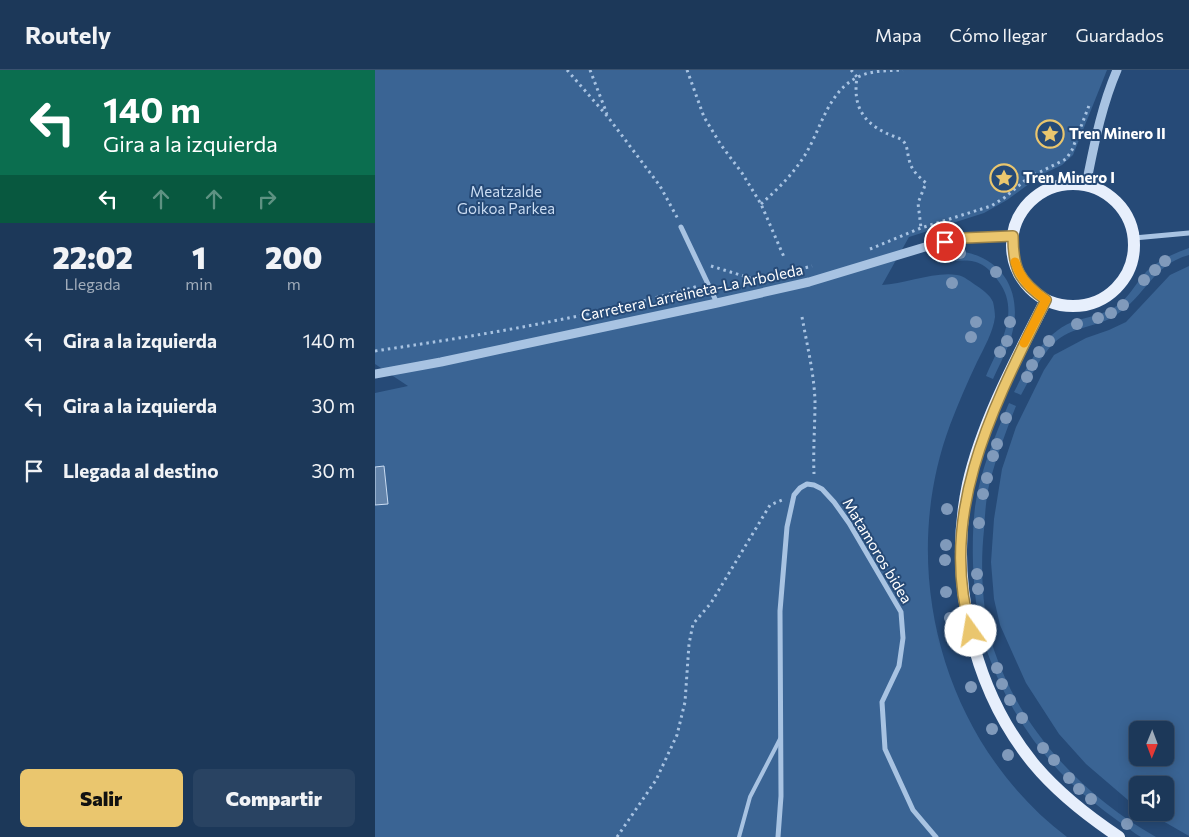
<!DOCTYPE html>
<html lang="es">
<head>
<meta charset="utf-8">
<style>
	body { margin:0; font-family:Commissioner,sans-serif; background:#294362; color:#f1f3f6; height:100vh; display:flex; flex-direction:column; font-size:19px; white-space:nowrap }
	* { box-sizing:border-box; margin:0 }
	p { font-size:16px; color:#a0acba }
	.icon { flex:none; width:28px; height:28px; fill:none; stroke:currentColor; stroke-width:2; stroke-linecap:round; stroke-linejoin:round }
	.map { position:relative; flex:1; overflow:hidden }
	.drawer { display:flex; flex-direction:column; background:#1c3859; width:375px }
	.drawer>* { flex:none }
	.banner { background:#0b6e4f; color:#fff; overflow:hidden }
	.needle { width:32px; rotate:181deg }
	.controls { position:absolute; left:754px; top:651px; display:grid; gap:10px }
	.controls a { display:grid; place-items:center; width:45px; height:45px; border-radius:8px; background:#1c3859; box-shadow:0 2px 12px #0003,0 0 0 1px #3a526f; font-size:25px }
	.pin { position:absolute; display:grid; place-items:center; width:42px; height:42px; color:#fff; margin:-21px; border:2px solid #fff; border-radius:50%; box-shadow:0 1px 5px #0007 }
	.me { position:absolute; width:55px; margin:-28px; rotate:347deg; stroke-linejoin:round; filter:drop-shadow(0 0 4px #0008) }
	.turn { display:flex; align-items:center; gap:18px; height:105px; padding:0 20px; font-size:22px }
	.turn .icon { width:65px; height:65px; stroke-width:2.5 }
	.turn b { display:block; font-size:35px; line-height:42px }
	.lanes { display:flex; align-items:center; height:48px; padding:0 20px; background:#0003; justify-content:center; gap:25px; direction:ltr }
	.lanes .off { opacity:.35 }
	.eta { display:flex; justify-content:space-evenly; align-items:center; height:85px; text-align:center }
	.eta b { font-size:30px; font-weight:800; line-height:35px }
	.cta { display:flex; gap:10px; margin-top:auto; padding:10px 20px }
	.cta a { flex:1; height:58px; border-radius:8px; background:#eac66e; color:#111; font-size:20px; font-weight:800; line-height:58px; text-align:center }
	.cta a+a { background:#294362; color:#f1f3f6 }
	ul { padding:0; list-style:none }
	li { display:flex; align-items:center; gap:15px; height:65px; padding:0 20px }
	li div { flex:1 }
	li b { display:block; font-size:19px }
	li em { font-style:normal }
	header { display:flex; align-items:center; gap:30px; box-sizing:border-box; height:70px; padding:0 25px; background:#1c3859; border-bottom:1px solid #3a526f }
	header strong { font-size:24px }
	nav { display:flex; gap:28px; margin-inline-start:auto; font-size:18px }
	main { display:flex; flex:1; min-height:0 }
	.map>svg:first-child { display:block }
	.green { fill:#3a6494; fill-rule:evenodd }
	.building { fill:#6384ab; stroke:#cadcf2 }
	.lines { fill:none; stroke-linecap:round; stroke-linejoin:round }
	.path { stroke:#a8c3e2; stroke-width:3; stroke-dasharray:2.5 4; stroke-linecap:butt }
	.service { stroke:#a8c3e2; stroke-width:4 }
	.minor { stroke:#a8c3e2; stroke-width:5 }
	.tertiary { stroke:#a8c3e2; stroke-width:9 }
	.primary { stroke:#e7effc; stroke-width:12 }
	.tree { fill:#809abb }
	.route-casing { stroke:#988148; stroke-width:12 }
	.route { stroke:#eac66e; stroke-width:9 }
	.slow { stroke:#f59e0b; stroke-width:9 }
	.labels { text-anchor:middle; stroke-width:4; stroke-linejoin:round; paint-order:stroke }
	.poi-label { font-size:15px; font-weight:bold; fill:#fff; stroke:#264a77; text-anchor:start }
	.park-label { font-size:15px; fill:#cadcf2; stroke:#264a77 }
	.street-label { font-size:15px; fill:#fff; stroke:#264a77 }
</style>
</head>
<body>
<header>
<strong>Routely</strong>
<nav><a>Mapa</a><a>Cómo llegar</a><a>Guardados</a></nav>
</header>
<main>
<section class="drawer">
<div class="banner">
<div class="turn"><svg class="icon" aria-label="left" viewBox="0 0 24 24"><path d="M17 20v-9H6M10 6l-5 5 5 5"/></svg><div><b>140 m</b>Gira a la izquierda</div></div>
<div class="lanes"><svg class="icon" aria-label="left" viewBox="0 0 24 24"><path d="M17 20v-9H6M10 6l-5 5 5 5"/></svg><svg class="icon off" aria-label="ahead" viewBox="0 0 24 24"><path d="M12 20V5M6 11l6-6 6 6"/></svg><svg class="icon off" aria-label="ahead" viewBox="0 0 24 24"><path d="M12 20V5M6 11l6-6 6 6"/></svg><svg class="icon off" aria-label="right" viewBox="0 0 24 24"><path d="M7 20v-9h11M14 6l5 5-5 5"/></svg></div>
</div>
<div class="eta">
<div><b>22:02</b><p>Llegada</p></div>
<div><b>1</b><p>min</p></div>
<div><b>200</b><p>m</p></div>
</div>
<ul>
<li><svg class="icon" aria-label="left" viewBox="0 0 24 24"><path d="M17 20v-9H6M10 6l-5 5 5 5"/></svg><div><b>Gira a la izquierda</b></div><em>140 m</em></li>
<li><svg class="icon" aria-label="left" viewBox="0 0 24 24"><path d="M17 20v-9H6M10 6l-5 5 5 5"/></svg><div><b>Gira a la izquierda</b></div><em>30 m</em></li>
<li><svg class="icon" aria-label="arrive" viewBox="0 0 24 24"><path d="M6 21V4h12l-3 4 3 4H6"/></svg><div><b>Llegada al destino</b></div><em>30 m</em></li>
</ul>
<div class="cta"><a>Salir</a><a>Compartir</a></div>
</section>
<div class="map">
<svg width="814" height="767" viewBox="0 0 814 767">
	<rect width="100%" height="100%" fill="#264a77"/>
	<path class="green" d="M0,0H732L698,85L687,95L666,105L632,130L609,143L534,167L507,215C529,214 561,201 582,205C589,206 596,212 602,216C608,220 615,225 618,232C619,236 620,243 620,247C618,262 609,278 602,292C592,313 583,334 575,355C521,500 568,673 692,767H0V323L33,316L0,294Z
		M814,178V185C777,195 771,226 741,245C722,258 696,256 679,273C664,288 656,307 646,325L639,322C653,295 667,265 697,252C711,247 728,245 740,237C754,228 760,214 771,202C783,190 798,184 814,178Z
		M590,182C636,192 649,233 634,274C629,286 623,298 618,309L611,306C624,276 646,242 624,212C605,185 593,190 563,193L561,188Z
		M814,196V766L774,743L790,742V715H762V736L753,730L711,694L684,664L651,613L625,555L619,529L616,492L619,449L627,399L641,357L669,300L679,285L711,268L734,260L751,252L795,205ZM762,660H790V688H762Z
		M634,333L641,336C631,361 622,385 615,411C611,427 610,444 609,460C605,496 607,545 619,580C646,660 708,726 781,767C777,767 770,767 766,767C762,765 757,761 753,758C737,747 723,736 708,724C665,687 632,637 613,584C598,544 595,480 600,437C605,401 620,366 634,333Z"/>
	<path class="building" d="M9,396L13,434L0,435V397Z"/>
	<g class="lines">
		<path class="path" d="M192,0L233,47L285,116L303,149
			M215,0L232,44
			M312,0L329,47L346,75L367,103L386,134L409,187
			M476,0L482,7C478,34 486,51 511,63C516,66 524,67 528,71C533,76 532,83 534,89C536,100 543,106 551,113L543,133L546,158
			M386,134C403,119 418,104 430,85C446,59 453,21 483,7C497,0 513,1 528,0
			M495,179L546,158L616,136L629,128L653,108L691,89L697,80L715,33
			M336,196L375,208L398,206
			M418,201L437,196
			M427,247C432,275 439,303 440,331C440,355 438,380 439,404
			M0,281C108,265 218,247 323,216
			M242,767L281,710L302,665L310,632L314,574L318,554L336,533L395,435L407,430"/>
		<path class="service" d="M364,767L375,727L405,669"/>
		<path class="minor" d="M306,157L342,233
			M759,168L814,163
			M403,767L406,726L405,541L412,457L419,425L425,418L432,414L439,415L447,419L459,432L474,453L526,542L528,568L524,596L507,632L510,679L538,740L561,767"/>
		<path class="tertiary" d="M711,115C719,76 726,37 742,0
			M0,304L66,292L342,233L434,212L550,177L589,168L638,166"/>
		<path class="primary" d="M637 175a61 61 0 1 1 122 0a61 61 0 1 1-122 0Z
			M671,230C642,287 607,352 593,414C573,509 597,618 658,693C681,721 714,747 744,767"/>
	</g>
	<g class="tree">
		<circle cx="585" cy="183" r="6"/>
		<circle cx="790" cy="191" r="6"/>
		<circle cx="780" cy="200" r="6"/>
		<circle cx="621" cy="202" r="6"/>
		<circle cx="769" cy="210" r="6"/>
		<circle cx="577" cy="213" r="6"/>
		<circle cx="748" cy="235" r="6"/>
		<circle cx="736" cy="243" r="6"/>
		<circle cx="723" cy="248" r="6"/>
		<circle cx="601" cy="252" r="6"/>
		<circle cx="635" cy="252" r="6"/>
		<circle cx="702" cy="254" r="6"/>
		<circle cx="596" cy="267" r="6"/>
		<circle cx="632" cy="271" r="6"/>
		<circle cx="674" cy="271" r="6"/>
		<circle cx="625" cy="282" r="6"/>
		<circle cx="664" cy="282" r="6"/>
		<circle cx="657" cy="295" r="6"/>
		<circle cx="652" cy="307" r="6"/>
		<circle cx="631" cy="348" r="6"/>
		<circle cx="622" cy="374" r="6"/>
		<circle cx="618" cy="386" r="6"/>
		<circle cx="612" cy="408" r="6"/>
		<circle cx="608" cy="424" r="6"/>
		<circle cx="572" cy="439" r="6"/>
		<circle cx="604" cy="453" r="6"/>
		<circle cx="571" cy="475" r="6"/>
		<circle cx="570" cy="490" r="6"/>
		<circle cx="602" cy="504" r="6"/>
		<circle cx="603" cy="519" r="6"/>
		<circle cx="571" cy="522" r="6"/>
		<circle cx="604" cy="542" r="6"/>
		<circle cx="575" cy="548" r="6"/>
		<circle cx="611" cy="566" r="6"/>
		<circle cx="622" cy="598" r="6"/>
		<circle cx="627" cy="614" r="6"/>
		<circle cx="596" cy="617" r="6"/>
		<circle cx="635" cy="630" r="6"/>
		<circle cx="647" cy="648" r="6"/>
		<circle cx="617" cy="659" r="6"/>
		<circle cx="668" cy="678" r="6"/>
		<circle cx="633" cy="685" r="6"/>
		<circle cx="679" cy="690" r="6"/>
		<circle cx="694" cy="708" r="6"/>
		<circle cx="704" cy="719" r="6"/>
		<circle cx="716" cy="729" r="6"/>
		<circle cx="752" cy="754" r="6"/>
	</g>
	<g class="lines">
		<g class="route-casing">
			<path id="route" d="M570,172L589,168L638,166C638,199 644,211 671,230C620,333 561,443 596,561"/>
		</g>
		<use href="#route" class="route"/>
		<path class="slow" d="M640,192C646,210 656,219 671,230L649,273"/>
	</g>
	<defs>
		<g id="sight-ring" transform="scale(1.4375)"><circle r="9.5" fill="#264a77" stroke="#eac66e" stroke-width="1.5"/><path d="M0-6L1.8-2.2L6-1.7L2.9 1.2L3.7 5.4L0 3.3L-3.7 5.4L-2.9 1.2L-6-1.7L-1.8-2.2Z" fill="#eac66e"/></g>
	</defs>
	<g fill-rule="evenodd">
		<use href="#sight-ring" x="675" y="64"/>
		<use href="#sight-ring" x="629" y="108"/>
	</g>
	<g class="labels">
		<g class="poi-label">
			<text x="694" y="69">Tren Minero II</text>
			<text x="648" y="113">Tren Minero I</text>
		</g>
		<g class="park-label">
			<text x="131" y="127">Meatzalde<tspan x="131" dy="17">Goikoa Parkea</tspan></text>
		</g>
		<g class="street-label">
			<text transform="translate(317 223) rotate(-12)" y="5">Carretera Larreineta-La Arboleda</text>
			<text transform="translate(502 481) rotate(59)" y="5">Matamoros bidea</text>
		</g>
	</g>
</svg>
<div class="controls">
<a><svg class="needle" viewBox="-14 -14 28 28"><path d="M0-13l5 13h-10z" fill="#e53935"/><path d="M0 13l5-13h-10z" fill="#a0acba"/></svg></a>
<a><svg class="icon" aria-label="sound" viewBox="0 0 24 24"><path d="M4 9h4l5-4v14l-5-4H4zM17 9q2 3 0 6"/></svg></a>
</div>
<div class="pin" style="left:570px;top:172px;background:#d93025"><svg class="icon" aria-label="arrive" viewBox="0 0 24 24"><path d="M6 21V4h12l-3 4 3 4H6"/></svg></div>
<svg class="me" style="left:596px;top:561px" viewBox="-20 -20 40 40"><circle r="19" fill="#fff"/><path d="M0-13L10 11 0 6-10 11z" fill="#eac66e"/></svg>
</div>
</main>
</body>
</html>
